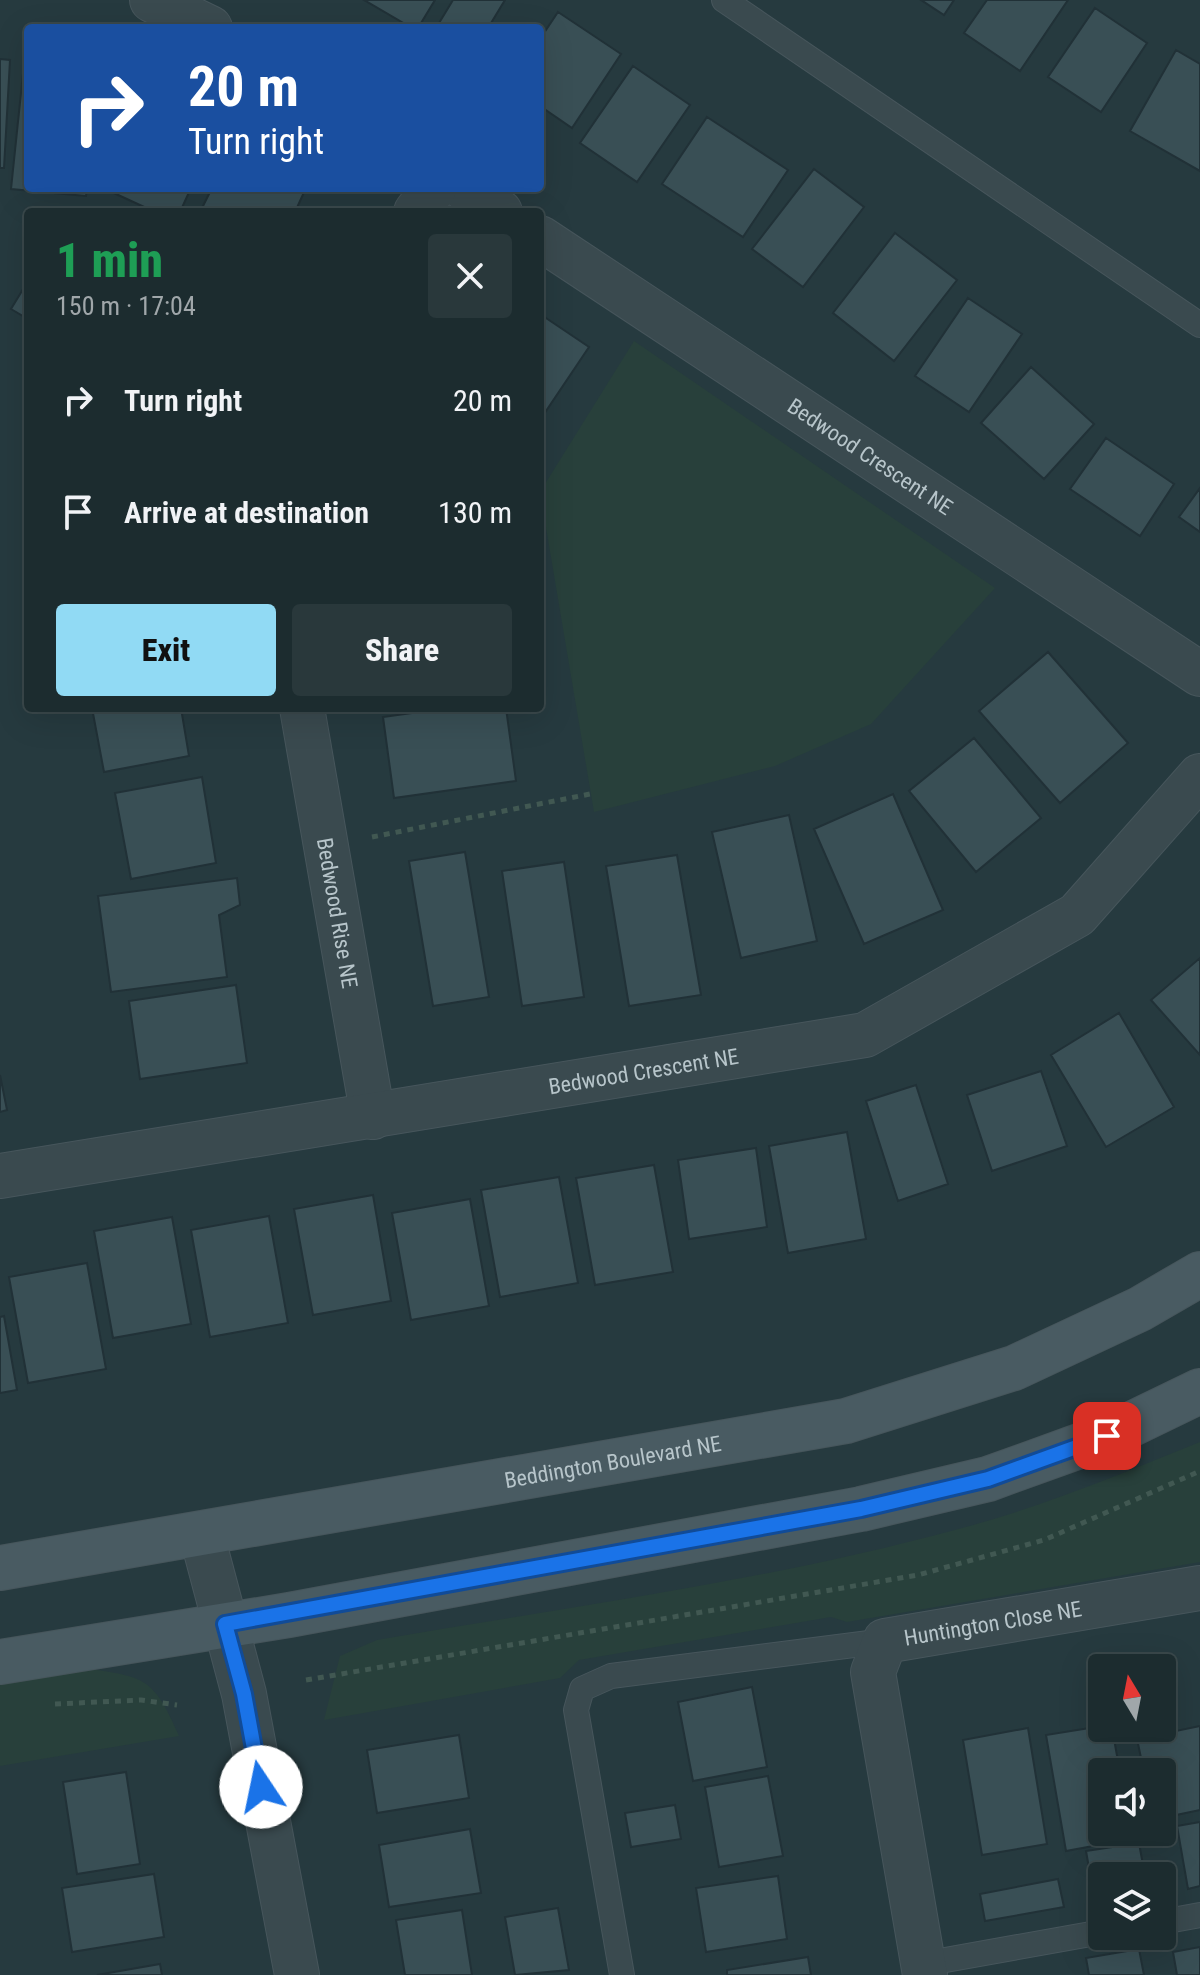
<!DOCTYPE html>
<html lang="en">
<head>
<meta charset="utf-8">
<style>
	body { margin:0; font-family:"Roboto Condensed",sans-serif; background:#29383b; color:#f1f3f6; height:100vh; display:flex; flex-direction:column; font-size:30px; white-space:nowrap }
	* { box-sizing:border-box; margin:0 }
	p { font-size:26px; color:#a0a7aa }
	.icon { flex:none; width:44px; height:44px; fill:none; stroke:currentColor; stroke-width:2; stroke-linecap:round; stroke-linejoin:round }
	.map { position:relative; flex:1; overflow:hidden }
	.panel { position:absolute; left:24px; top:208px; width:520px; height:504px; display:flex; flex-direction:column; background:#1c2c2f; border-radius:8px; box-shadow:0 8px 32px #0002,0 0 0 2px #3a484b }
	.panel>* { flex:none }
	.banner { position:absolute; left:24px; top:24px; width:520px; height:168px; border-radius:8px; box-shadow:0 8px 32px #0002,0 0 0 2px #3a484b; background:#1a4fa0; color:#fff; overflow:hidden }
	.needle { width:52px; rotate:350deg }
	.controls { position:absolute; left:1088px; top:1654px; display:grid; gap:16px }
	.controls a { display:grid; place-items:center; width:88px; height:88px; border-radius:8px; background:#1c2c2f; box-shadow:0 8px 32px #0002,0 0 0 2px #3a484b; font-size:40px }
	.pin { position:absolute; display:grid; place-items:center; width:68px; height:68px; color:#fff; margin:-34px; border-radius:16px; box-shadow:0 4px 12px #0006 }
	.me { position:absolute; width:88px; margin:-44px; rotate:349deg; stroke-linejoin:round; filter:drop-shadow(0 0 6px #0008) }
	.turn { display:flex; align-items:center; gap:28px; height:168px; padding:0 32px; font-size:36px }
	.turn .icon { width:104px; height:104px; stroke-width:2.5 }
	.turn b { display:block; font-size:56px; line-height:68px }
	.round { display:grid; place-items:center; flex:none; width:84px; height:84px; border-radius:8px; background:#29383b }
	.head { display:flex; align-items:center; justify-content:space-between; height:136px; padding:0 32px }
	h1 { font-size:48px; font-weight:800; line-height:60px; color:#1e9e55 }
	.button { display:flex; gap:16px; margin-top:auto; padding:16px 32px }
	.button a { flex:1; height:92px; border-radius:8px; background:#91daf4; color:#111; font-size:32px; font-weight:800; line-height:92px; text-align:center }
	.button a+a { background:#29383b; color:#f1f3f6 }
	ul { padding:0; list-style:none }
	li { display:flex; align-items:center; gap:24px; height:112px; padding:0 32px }
	li div { flex:1 }
	li b { display:block; font-size:30px }
	li em { font-style:normal }
	.map>svg:first-child { display:block }
	.green { fill:#28403b }
	.building { fill:#394f55; stroke:#213137; stroke-width:2 }
	.lines { fill:none; stroke-linecap:round; stroke-linejoin:round }
	.lane-casing { stroke:#47565c; stroke-width:26 }
	.street-casing { stroke:#47565c; stroke-width:46 }
	.secondary-casing { stroke:#47565c; stroke-width:46 }
	.path { stroke:#415852; stroke-width:5; stroke-dasharray:6 6; stroke-linecap:butt }
	.lane { stroke:#3a4a4f; stroke-width:24 }
	.street { stroke:#3a4a4f; stroke-width:44 }
	.secondary { stroke:#495b62; stroke-width:44 }
	.route-casing { stroke:#114b97; stroke-width:20 }
	.route { stroke:#1a73e8; stroke-width:14 }
	.labels { text-anchor:middle; stroke-width:8; stroke-linejoin:round; paint-order:stroke }
	.street-label { font-size:22px; fill:#b7c5ca; stroke:#1f2f35 }
</style>
</head>
<body>
<div class="map">
<svg width="1200" height="1975" viewBox="0 0 1200 1975">
	<rect width="100%" height="100%" fill="#263a3f"/>
	<path class="green" d="M634,341L995,588L871,724L775,766L594,812L540,492Z
		M1200,1442V1562L847,1622L831,1617L579,1660L560,1678L324,1720L340,1656L377,1640C570,1607 766,1581 955,1530C1039,1508 1119,1475 1200,1442Z
		M79,1667C143,1678 152,1673 179,1736L0,1766V1681Z"/>
	<path class="building" d="M364,0H435L418,28H412Z
		M453,0H505L488,28H436Z
		M921,0H954L944,15Z
		M987,0H1068L1020,71L964,33Z
		M1095,8L1147,43L1101,112L1048,77Z
		M558,12L621,54L572,128L540,106V39Z
		M26,45L28,188H87L86,196L11,189Z
		M1176,50L1200,64V171L1130,131Z
		M0,59L10,60L4,168H0Z
		M633,66L690,105L637,182L580,143Z
		M707,117L788,170L743,237L662,184Z
		M814,169L864,207L803,287L752,249Z
		M103,188H191L180,212H155Z
		M212,188H306L295,212H200Z
		M895,233L957,280L894,361L833,313Z
		M28,281V319L11,309Z
		M968,298L1022,334L969,412L915,376Z
		M540,314L589,347L546,411L540,407Z
		M1031,367L1094,424L1044,479L981,423Z
		M1106,438L1174,484L1140,536L1070,489Z
		M1200,488V532L1179,517Z
		M1048,652L1128,743L1060,803L979,711Z
		M92,708H181L189,756L104,772Z
		M448,708H506L516,781L394,798L383,717Z
		M974,738L1041,818L976,872L909,791Z
		M202,777L216,863L131,879L115,793Z
		M893,794L943,910L864,944L814,829Z
		M789,815L817,941L741,958L712,832Z
		M465,852L489,997L433,1006L409,861Z
		M677,855L701,995L629,1006L606,866Z
		M564,862L584,997L522,1006L502,871Z
		M237,878L240,905L219,915L227,977L111,992L98,896Z
		M1200,958V1055L1151,1000Z
		M236,985L247,1063L140,1079L129,1001Z
		M1119,1013L1174,1107L1106,1147L1051,1055Z
		M1041,1071L1067,1146L992,1171L967,1095Z
		M0,1075L7,1110L0,1112Z
		M916,1085L948,1184L898,1201L866,1101Z
		M847,1132L866,1239L788,1253L769,1146Z
		M756,1148L767,1227L689,1239L678,1160Z
		M654,1165L673,1272L595,1285L576,1178Z
		M559,1177L578,1283L500,1297L481,1190Z
		M373,1195L391,1301L313,1315L294,1209Z
		M470,1199L489,1306L411,1320L392,1213Z
		M269,1216L288,1323L210,1337L191,1230Z
		M172,1217L191,1324L113,1338L94,1231Z
		M87,1263L106,1369L28,1383L9,1277Z
		M4,1316L17,1390L0,1393V1317Z
		M752,1687L767,1767L693,1781L678,1702Z
		M1102,1726L1112,1728L1120,1772H1102V1832H1130L1131,1839L1066,1851L1046,1735Z
		M1200,1726V1810L1162,1818V1772H1144L1137,1739Z
		M1028,1728L1047,1844L982,1855L963,1740Z
		M459,1735L469,1798L377,1813L367,1750Z
		M126,1772L140,1864L77,1874L63,1782Z
		M768,1776L783,1856L719,1867L705,1787Z
		M675,1805L681,1839L631,1847L625,1813Z
		M1200,1822V1886L1188,1889L1177,1826Z
		M470,1829L481,1893L389,1907L379,1845Z
		M1139,1843L1145,1876H1102V1913L1097,1914L1086,1851Z
		M154,1874L164,1937L72,1952L62,1888Z
		M778,1876L787,1939L706,1952L696,1888Z
		M1058,1879L1064,1907L985,1921L980,1894Z
		M558,1908L569,1970L515,1975L505,1917Z
		M462,1910L472,1975H405L396,1920Z
		M1200,1947V1975H1177L1173,1952Z
		M1139,1949L1144,1975H1089L1086,1958Z
		M808,1957L811,1975H727V1970Z
		M160,1964L162,1975H97Z"/>
	<g class="lines">
		<g class="lane-casing">
			<path id="lane" d="M724,0L1200,325
				M1162,1922L1200,1915
				M923,1964L1102,1932
				M622,1975L576,1710L582,1689L611,1676L885,1641"/>
		</g>
		<g class="street-casing">
			<g id="street">
				<path d="M152,0L210,28"/>
				<path d="M464,188L500,212"/>
				<path d="M416,212L434,188"/>
				<path id="s1" d="M540,238L1200,674"/>
				<path id="s2" d="M302,708L373,1117"/>
				<path id="s3" d="M0,1176L865,1035L1077,915L1200,776"/>
				<path d="M202,1536L244,1694L297,1975"/>
				<path id="s4" d="M925,1975L873,1672L885,1641L1200,1588"/>
			</g>
		</g>
		<g class="secondary-casing">
			<g id="secondary">
				<path id="s5" d="M0,1568L846,1421L1014,1368L1140,1309L1200,1274"/>
				<path d="M0,1662L289,1615L861,1509L988,1479L1107,1436L1200,1391"/>
			</g>
		</g>
		<path class="path" d="M372,837L590,794
			M306,1680L918,1575L1044,1540L1200,1471
			M55,1704L141,1700L177,1705"/>
		<use href="#lane" class="lane"/>
		<use href="#street" class="street"/>
		<use href="#secondary" class="secondary"/>
	</g>
	<g class="lines">
		<g class="route-casing">
			<path id="route" d="M261,1787L244,1694L225,1624L861,1509L988,1479L1107,1436"/>
		</g>
		<use href="#route" class="route"/>
	</g>
	<g class="labels">
		<g class="street-label">
			<text dy="8" stroke="none"><textPath href="#s1" startOffset="396">Bedwood Crescent NE</textPath></text>
			<text dy="8" stroke="none"><textPath href="#s2" startOffset="208">Bedwood Rise NE</textPath></text>
			<text dy="8" stroke="none"><textPath href="#s3" startOffset="652">Bedwood Crescent NE</textPath></text>
			<text dy="8" stroke="none"><textPath href="#s5" startOffset="622">Beddington Boulevard NE</textPath></text>
			<text dy="8" stroke="none"><textPath href="#s4" startOffset="450">Huntington Close NE</textPath></text>
		</g>
	</g>
</svg>
<div class="controls">
<a><svg class="needle" viewBox="-14 -14 28 28"><path d="M0-13l5 13h-10z" fill="#e53935"/><path d="M0 13l5-13h-10z" fill="#a0a7aa"/></svg></a>
<a><svg class="icon" aria-label="sound" viewBox="0 0 24 24"><path d="M4 9h4l5-4v14l-5-4H4zM17 9q2 3 0 6"/></svg></a>
<a><svg class="icon" aria-label="layers" viewBox="0 0 24 24"><path d="M12 4l9 5-9 5-9-5zM3 14l9 5 9-5"/></svg></a>
</div>
<div class="pin" style="left:1107px;top:1436px;background:#d93025"><svg class="icon" aria-label="arrive" viewBox="0 0 24 24"><path d="M6 21V4h12l-3 4 3 4H6"/></svg></div>
<svg class="me" style="left:261px;top:1787px" viewBox="-20 -20 40 40"><circle r="19" fill="#fff"/><path d="M0-13L10 11 0 6-10 11z" fill="#1a73e8"/></svg>
<div class="banner">
<div class="turn"><svg class="icon" aria-label="right" viewBox="0 0 24 24"><path d="M7 20v-9h11M14 6l5 5-5 5"/></svg><div><b>20 m</b>Turn right</div></div>
</div>
<section class="panel">
<div class="head"><div><h1>1 min</h1><p>150 m · 17:04</p></div><a class="round"><svg class="icon" aria-label="close" viewBox="0 0 24 24"><path d="M6 6l12 12M18 6L6 18"/></svg></a></div>
<ul>
<li><svg class="icon" aria-label="right" viewBox="0 0 24 24"><path d="M7 20v-9h11M14 6l5 5-5 5"/></svg><div><b>Turn right</b></div><em>20 m</em></li>
<li><svg class="icon" aria-label="arrive" viewBox="0 0 24 24"><path d="M6 21V4h12l-3 4 3 4H6"/></svg><div><b>Arrive at destination</b></div><em>130 m</em></li>
</ul>
<div class="button"><a>Exit</a><a>Share</a></div>
</section>
</div>
</body>
</html>
